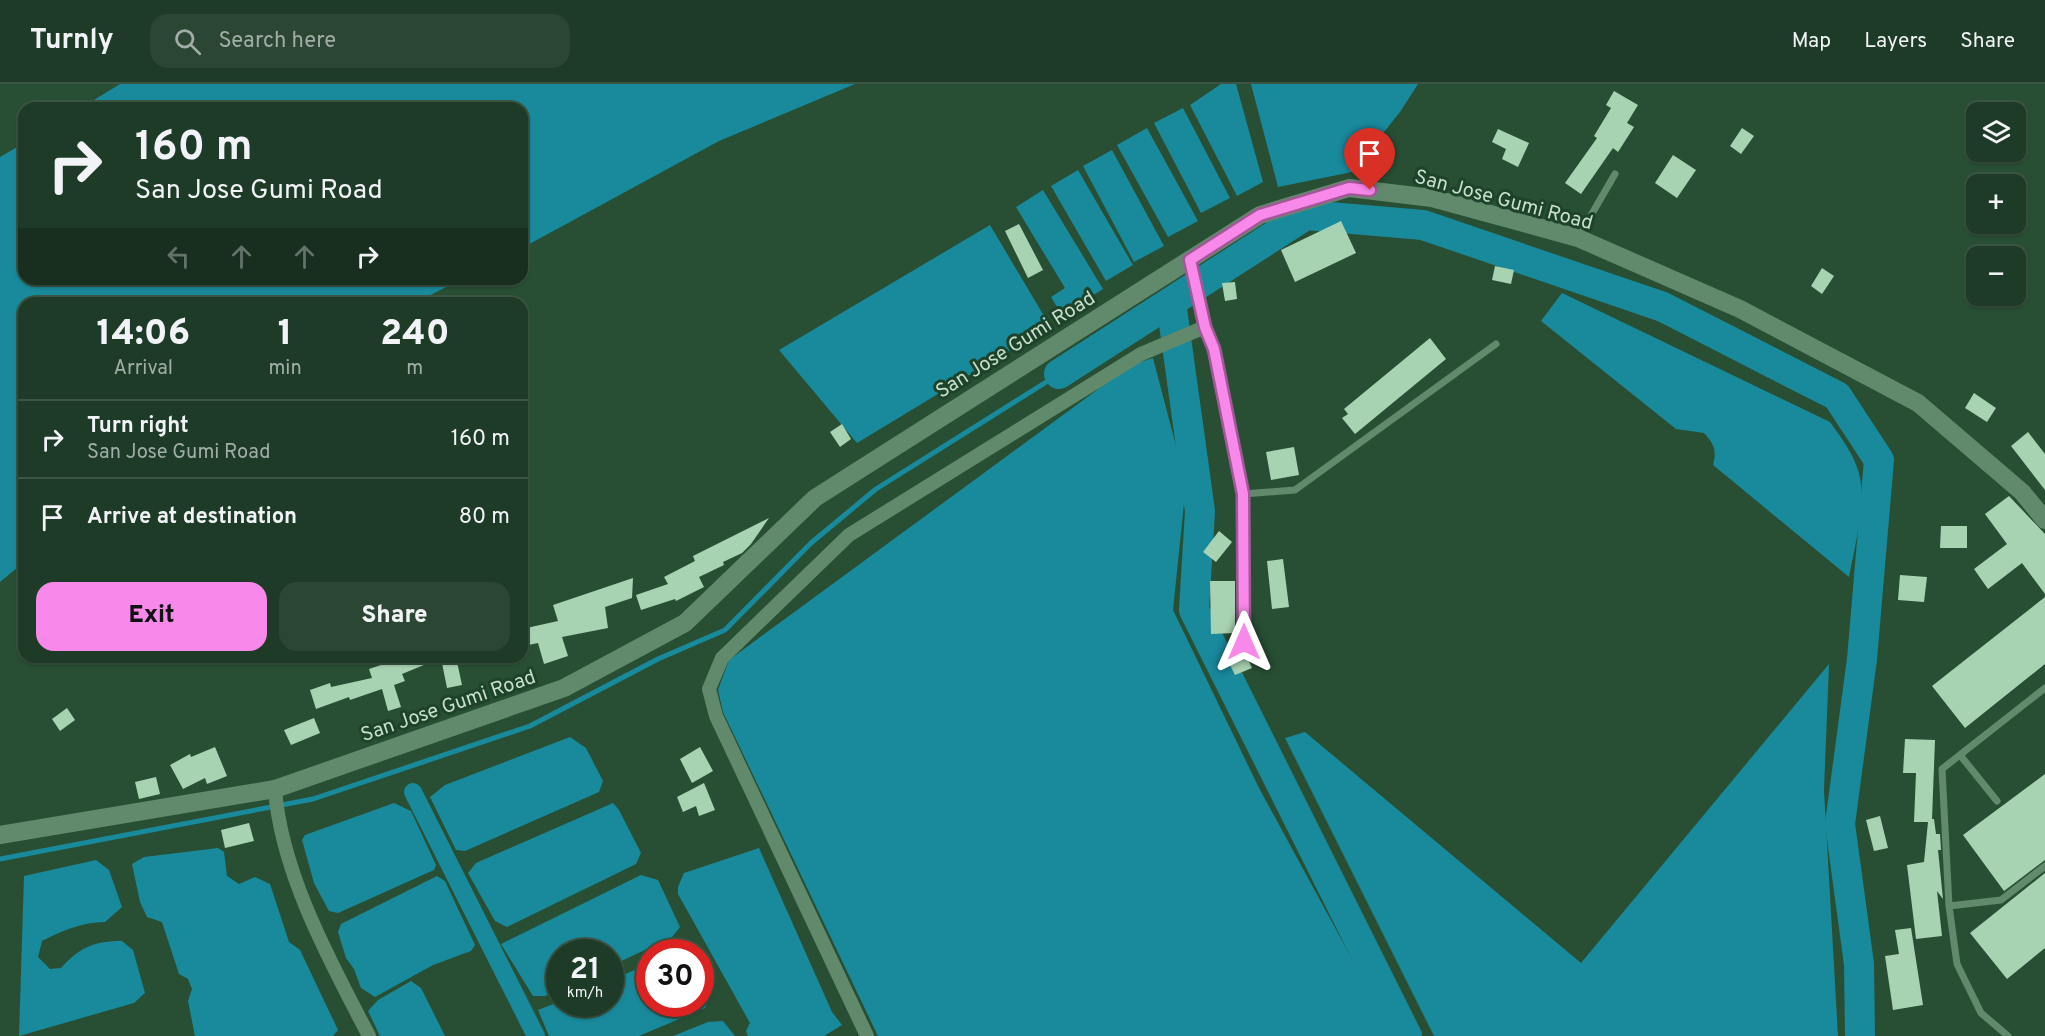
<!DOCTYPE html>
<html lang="en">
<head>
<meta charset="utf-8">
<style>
	body { margin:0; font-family:Overpass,sans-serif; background:#2b4633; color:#f1f3f6; height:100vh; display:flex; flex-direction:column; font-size:22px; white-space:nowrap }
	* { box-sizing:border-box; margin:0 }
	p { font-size:20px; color:#a1ada7 }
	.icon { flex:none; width:33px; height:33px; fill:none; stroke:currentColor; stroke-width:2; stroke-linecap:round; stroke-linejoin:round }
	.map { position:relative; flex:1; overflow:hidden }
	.panel { position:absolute; left:18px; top:213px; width:510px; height:366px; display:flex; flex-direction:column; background:#1e3b27; border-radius:18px; box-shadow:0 2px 4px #0004,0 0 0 2px #3c5544 }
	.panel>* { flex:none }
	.hud { position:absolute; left:18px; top:18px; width:510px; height:183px; border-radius:18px; box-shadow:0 2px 4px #0004,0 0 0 2px #3c5544; background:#1e3b27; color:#f1f3f6; overflow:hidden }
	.tools { position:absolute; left:1966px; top:18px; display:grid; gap:12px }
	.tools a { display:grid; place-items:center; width:60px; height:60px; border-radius:12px; background:#1e3b27; box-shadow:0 2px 4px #0004,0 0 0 2px #3c5544; font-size:30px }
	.speed { position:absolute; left:546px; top:855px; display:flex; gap:12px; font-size:30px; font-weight:700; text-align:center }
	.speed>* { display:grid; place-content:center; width:78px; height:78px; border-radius:50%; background:#1e3b27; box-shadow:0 2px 4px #0004,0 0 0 2px #3c5544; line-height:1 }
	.speed small { font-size:15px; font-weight:400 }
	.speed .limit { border:9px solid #d22; background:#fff; color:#111 }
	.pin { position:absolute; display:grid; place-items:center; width:51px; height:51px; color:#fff; margin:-62px -26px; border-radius:50% 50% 50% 0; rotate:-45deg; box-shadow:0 0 6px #0007 }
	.pin .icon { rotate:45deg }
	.me { position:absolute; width:66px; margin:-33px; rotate:0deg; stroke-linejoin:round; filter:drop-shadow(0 0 4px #0008) }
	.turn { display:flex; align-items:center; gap:21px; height:126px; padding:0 18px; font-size:27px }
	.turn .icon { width:78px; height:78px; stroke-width:2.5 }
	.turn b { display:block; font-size:42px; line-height:51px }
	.lanes { display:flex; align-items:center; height:57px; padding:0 18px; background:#0003; justify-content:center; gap:30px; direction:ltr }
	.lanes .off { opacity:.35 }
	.eta { display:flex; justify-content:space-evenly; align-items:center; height:102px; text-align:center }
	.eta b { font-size:36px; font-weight:800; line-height:42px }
	.button { display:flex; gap:12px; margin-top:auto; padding:12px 18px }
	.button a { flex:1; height:69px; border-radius:18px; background:#f888e9; color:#111; font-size:24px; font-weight:800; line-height:69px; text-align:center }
	.button a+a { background:#2b4633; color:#f1f3f6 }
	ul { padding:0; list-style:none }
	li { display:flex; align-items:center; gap:18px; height:78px; padding:0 18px; border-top:2px solid #3c5544 }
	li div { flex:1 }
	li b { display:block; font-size:22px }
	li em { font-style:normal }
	header { display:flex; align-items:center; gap:36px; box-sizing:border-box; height:84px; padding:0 30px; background:#1e3b27; border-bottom:2px solid #3c5544 }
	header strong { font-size:28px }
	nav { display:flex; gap:33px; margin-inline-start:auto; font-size:21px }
	.search { width:420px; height:54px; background:#2b4633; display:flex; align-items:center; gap:15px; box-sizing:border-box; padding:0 21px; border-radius:18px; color:#a1ada7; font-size:22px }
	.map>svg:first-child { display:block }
	.water { fill:#19899c }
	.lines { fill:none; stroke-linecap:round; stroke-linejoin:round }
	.stream { stroke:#19899c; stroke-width:5 }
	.canal { stroke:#19899c; stroke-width:18 }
	.river { stroke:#19899c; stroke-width:30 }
	.building { fill:#a8d3b3 }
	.service { stroke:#61896b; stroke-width:7 }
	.minor { stroke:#61896b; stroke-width:14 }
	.tertiary { stroke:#61896b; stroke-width:18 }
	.route-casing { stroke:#a15897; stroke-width:15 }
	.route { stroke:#f888e9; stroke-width:10 }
	.labels { text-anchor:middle; stroke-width:6; stroke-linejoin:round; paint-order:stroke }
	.street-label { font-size:20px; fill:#c9dece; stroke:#1d442a }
</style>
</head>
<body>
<header>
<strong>Turnly</strong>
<div class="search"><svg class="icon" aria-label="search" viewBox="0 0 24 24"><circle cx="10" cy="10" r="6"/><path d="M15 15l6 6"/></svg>Search here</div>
<nav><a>Map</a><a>Layers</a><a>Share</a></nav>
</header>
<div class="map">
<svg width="2045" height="952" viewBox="0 0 2045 952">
	<rect width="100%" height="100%" fill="#284f34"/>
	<path class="water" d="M120,0H855L719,57L522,164V24H81Z
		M1221,0H1236L1263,98L1237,112L1190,21Z
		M1251,0H1418L1400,28L1352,88L1278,103Z
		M1183,24L1230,114L1201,129L1154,39Z
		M1147,44L1198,137L1168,153L1117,61Z
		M24,59V195H462L415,219H24V478L0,498V73Z
		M1112,66L1164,162L1134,178L1083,82Z
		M1078,86L1133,181L1106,197L1051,102Z
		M1043,106L1103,205L1062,231L1051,213L1065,204L1016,123Z
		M990,141L1050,242L857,359L779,266Z
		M1562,209L1830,338C1843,356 1859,377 1861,400C1863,430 1855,463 1849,493L1713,381C1717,366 1714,360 1704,349L1676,345L1541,237Z
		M1153,274L1186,400L1173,526L1259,704L1394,952H878L723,628L718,606L729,576L1131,281Z
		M1829,580L1824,706L1838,952H1434L1285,654L1305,648L1581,879Z
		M570,653L586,664L603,697L599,708L465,767L456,766L430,713L445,701Z
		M394,719L411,727L436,781L434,786L338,829L329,827L314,799L302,756L305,751Z
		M613,719L619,726L641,769L636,780L507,843L495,837L468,789L476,779Z
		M218,764L224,768L227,792L239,800L255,793L270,800L289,858L300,866L338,946L333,952H195L188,917L192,905L188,895L179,890L162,838L147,833L140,818L132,780L144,773Z
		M759,764L832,928L842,941L824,952H748L746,947L750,939L678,810V803L684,789Z
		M96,776L109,786L122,823L105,838C82,838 62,847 42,857L38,873L50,885L61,884C80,863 94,857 122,857L133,866L145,909L134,919L19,952L24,792Z
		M641,791L658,796L680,843L672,853L611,882L610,868H560L559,905L545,912H533L501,860Z
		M437,792L445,797L475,861L471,867L433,881L375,913L361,904L354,885L346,874L338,848L341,840Z
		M649,880L650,920H700L701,883L711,907L705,924L639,952H549L538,926L559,918L610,920L611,896Z
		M411,897L421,904L445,952H380L368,927L378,916Z
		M723,937L735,952H673L708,938Z"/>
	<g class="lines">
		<path class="stream" d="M0,775L313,715L530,642L658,575L725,546L811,459L876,405L1059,290"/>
		<path class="canal" d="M413,708L536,952"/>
		<path class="river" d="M1171,218L1200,427L1194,526L1407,952
			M1059,290L1306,131L1423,141L1663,223L1837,312L1879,376L1862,575L1840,740L1859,880L1860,952"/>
	</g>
	<path class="building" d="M1614,7L1638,21L1627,39L1634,43L1618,68L1613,64L1581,110L1565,99L1597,54L1594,52L1611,24L1606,21Z
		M1742,44L1754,52L1741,70L1730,62Z
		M1498,45L1529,59L1518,83L1502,75L1506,65L1492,58Z
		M1673,71L1696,86L1677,114L1655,99Z
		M1341,137L1356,169L1295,198L1281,166Z
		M1019,140L1043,186L1028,194L1005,147Z
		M1495,182L1514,186L1511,200L1492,196Z
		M1822,184L1834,192L1822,210L1811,202Z
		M1235,198L1237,215L1225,217L1222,199Z
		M1430,254L1446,275L1355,350L1342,334L1348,330L1344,325Z
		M1974,309L1996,324L1987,338L1965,324Z
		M842,340L851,355L840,363L830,348Z
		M2028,348L2045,370V406L2011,362Z
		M1294,363L1299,391L1271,396L1266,368Z
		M2009,412L2045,450V510L2022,479L1988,505L1974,485L2007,460L1985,430Z
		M769,434L751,460L742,469L723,478L724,481L699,493L704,503L676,517L675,515L641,526L636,511L668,500L664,493L695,477L693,472Z
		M1941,442H1967V464H1940Z
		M1219,447L1232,458L1216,478L1203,468Z
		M1283,475L1289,523L1272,525L1267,477Z
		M1900,491L1927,493L1924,518L1898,516Z
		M633,494L632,514L605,523L608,544L562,553L568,572L544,580L538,559L524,562L522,545L558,537L553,521Z
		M1210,497H1235V549L1211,550Z
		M2045,513V580L1965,644L1932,602Z
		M1238,565L1244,567L1252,584L1235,591L1225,571Z
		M405,573H456L462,601L447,604L441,574L402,590L405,597L394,601L401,623L388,627L382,605L350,616L349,613L316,625L310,606L330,599L331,603L372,594L369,585Z
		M67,624L75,636L60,647L52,635Z
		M314,634L320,649L291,661L284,646Z
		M1905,655L1935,656L1932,735H1934L1936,750H1940L1941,766H1938L1943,815L1937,807L1942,852L1916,855L1907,781L1924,778L1928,738H1914L1916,689H1903Z
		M215,663L227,692L207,700L205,694L183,705L170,681L190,670L191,673Z
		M700,663L713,687L692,699L680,675Z
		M2045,690V776L2004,807L1963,751Z
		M156,693L160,710L139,715L135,698Z
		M704,699L715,726L699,732L696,722L683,728L677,713Z
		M1880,732L1888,764L1874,767L1866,736Z
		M249,739L254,757L225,764L221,746Z
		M2045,789V864L2007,895L1970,849Z
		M1911,844L1923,921L1893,926L1885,872L1899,870L1895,846Z"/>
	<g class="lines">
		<path class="service" d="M1579,152L1615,90
			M1243,410L1295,406L1496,260
			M1960,671L1997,717
			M1949,822L2001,816L2045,782
			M2008,952L1981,929L1957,880L1949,822L1942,685L2045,604"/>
		<path class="minor" d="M1190,176L1205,243L1214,265L1243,410L1244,558
			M275,705C281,789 331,879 369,952
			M867,952L716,632L709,605L722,574L849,451L1141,270L1205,243"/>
		<path class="tertiary" d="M0,751L275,705L564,604L685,539L815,414L1260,131L1349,104L1432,114L1578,154L1740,225L1918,319L2022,408L2045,436"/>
	</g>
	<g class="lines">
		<g class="route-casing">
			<path id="route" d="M1244,558L1243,410L1214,265L1205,243L1190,176L1260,131L1349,104L1370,106"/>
		</g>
		<use href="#route" class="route"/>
	</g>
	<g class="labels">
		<g class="street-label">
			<text transform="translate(1504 115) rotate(15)" y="7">San Jose Gumi Road</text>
			<text transform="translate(1015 260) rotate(-32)" y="7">San Jose Gumi Road</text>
			<text transform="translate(448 621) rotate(-19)" y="7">San Jose Gumi Road</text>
		</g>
	</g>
</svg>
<div class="tools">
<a><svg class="icon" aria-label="layers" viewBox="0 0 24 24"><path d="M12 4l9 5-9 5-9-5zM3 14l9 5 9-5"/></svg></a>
<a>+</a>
<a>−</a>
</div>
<div class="speed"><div>21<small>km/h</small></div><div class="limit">30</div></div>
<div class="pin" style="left:1370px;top:106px;background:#d93025"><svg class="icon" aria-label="arrive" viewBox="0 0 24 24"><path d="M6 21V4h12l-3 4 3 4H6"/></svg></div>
<svg class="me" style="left:1244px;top:558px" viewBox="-20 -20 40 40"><path d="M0-17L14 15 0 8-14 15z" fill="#f888e9" stroke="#fff" stroke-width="4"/></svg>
<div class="hud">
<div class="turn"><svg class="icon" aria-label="right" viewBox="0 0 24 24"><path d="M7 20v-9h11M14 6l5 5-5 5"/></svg><div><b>160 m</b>San Jose Gumi Road</div></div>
<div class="lanes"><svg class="icon off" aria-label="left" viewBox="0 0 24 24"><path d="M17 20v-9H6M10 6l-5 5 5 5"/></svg><svg class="icon off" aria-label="ahead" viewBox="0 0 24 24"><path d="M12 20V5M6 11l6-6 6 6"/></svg><svg class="icon off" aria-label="ahead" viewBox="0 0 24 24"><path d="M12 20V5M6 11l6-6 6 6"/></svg><svg class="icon" aria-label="right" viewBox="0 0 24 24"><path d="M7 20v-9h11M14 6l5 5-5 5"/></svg></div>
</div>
<section class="panel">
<div class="eta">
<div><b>14:06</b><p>Arrival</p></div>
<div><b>1</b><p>min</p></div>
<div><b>240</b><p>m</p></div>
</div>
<ul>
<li><svg class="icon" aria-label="right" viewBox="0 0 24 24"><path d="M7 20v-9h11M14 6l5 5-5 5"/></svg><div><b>Turn right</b><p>San Jose Gumi Road</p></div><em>160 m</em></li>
<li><svg class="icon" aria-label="arrive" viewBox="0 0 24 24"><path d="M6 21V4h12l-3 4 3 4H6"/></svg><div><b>Arrive at destination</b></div><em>80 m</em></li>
</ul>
<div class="button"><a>Exit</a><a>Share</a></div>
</section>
</div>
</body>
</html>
